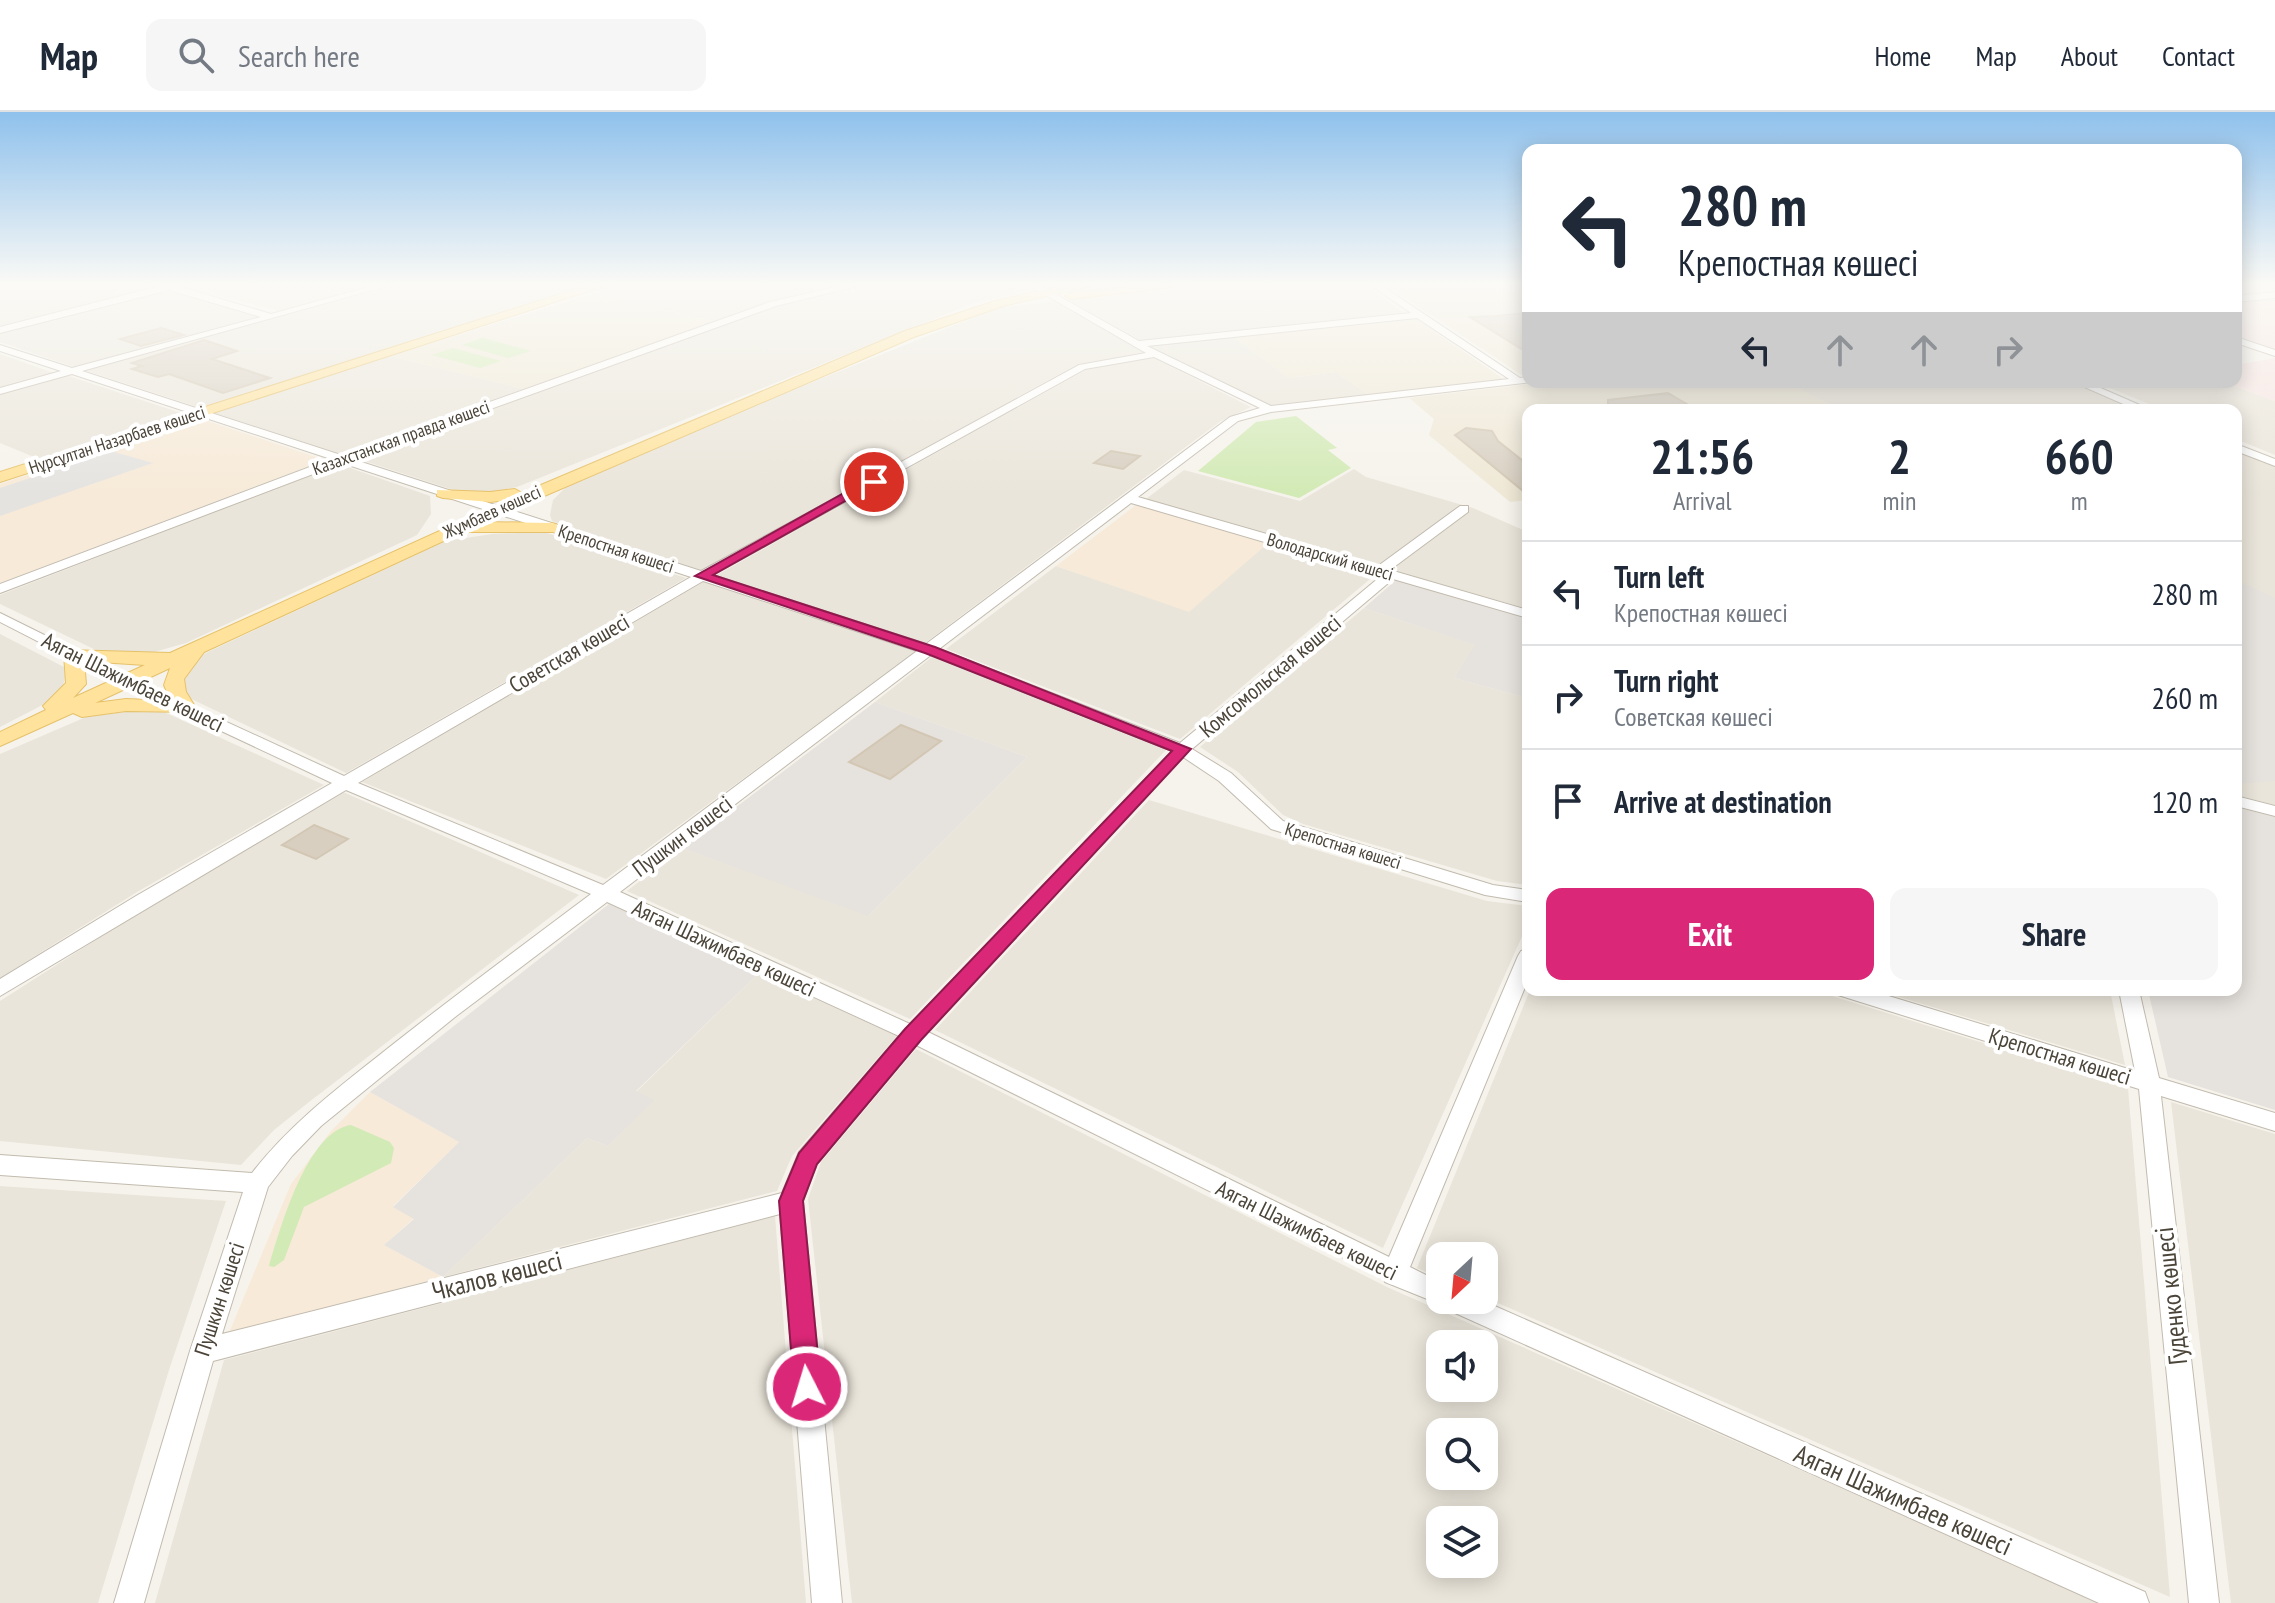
<!DOCTYPE html>
<html lang="en">
<head>
<meta charset="utf-8">
<style>
	body { margin:0; font-family:"PT Sans Narrow",sans-serif; background:#f6f6f7; color:#1f2937; height:100vh; display:flex; flex-direction:column; font-size:30px; white-space:nowrap }
	* { box-sizing:border-box; margin:0 }
	p { font-size:26px; color:#747a83 }
	.icon { flex:none; width:44px; height:44px; fill:none; stroke:currentColor; stroke-width:2; stroke-linecap:round; stroke-linejoin:round }
	.map { position:relative; flex:1; overflow:hidden }
	.panel { position:absolute; left:1522px; top:292px; width:720px; height:592px; display:flex; flex-direction:column; background:#fff; border-radius:16px; box-shadow:0 4px 20px #0003 }
	.panel>* { flex:none }
	.hud { position:absolute; left:1522px; top:32px; width:720px; height:244px; border-radius:16px; box-shadow:0 4px 20px #0003; background:#fff; color:#1f2937; overflow:hidden }
	.needle { width:52px; rotate:206deg }
	.tools { position:absolute; left:1426px; top:1130px; display:grid; gap:16px }
	.tools a { display:grid; place-items:center; width:72px; height:72px; border-radius:16px; background:#fff; box-shadow:0 4px 20px #0003; font-size:40px }
	.pin { position:absolute; display:grid; place-items:center; width:68px; height:68px; color:#fff; margin:-34px; border:4px solid #fff; border-radius:50%; box-shadow:0 2px 8px #0007 }
	.me { position:absolute; width:88px; margin:-44px; rotate:355deg; stroke-linejoin:round; filter:drop-shadow(0 0 6px #0008) }
	.turn { display:flex; align-items:center; gap:28px; height:168px; padding:0 24px; font-size:36px }
	.turn .icon { width:104px; height:104px; stroke-width:2.5 }
	.turn b { display:block; font-size:56px; line-height:68px }
	.lanes { display:flex; align-items:center; height:76px; padding:0 24px; background:#0003; justify-content:center; gap:40px; direction:ltr }
	.lanes .off { opacity:.35 }
	.eta { display:flex; justify-content:space-evenly; align-items:center; height:136px; text-align:center }
	.eta b { font-size:48px; font-weight:600; line-height:56px }
	.action { display:flex; gap:16px; margin-top:auto; padding:16px 24px }
	.action a { flex:1; height:92px; border-radius:16px; background:#db2777; color:#fff; font-size:32px; font-weight:600; line-height:92px; text-align:center }
	.action a+a { background:#f6f6f7; color:#1f2937 }
	ul { padding:0; list-style:none }
	li { display:flex; align-items:center; gap:24px; height:104px; padding:0 24px; border-top:2px solid #e0e1e3 }
	li div { flex:1 }
	li b { display:block; font-size:30px }
	li em { font-style:normal }
	header { display:flex; align-items:center; gap:48px; box-sizing:border-box; height:112px; padding:0 40px; background:#fff; border-bottom:2px solid #e0e1e3 }
	header strong { font-size:38px }
	nav { display:flex; gap:44px; margin-inline-start:auto; font-size:28px }
	.search { width:560px; height:72px; background:#f6f6f7; display:flex; align-items:center; gap:20px; box-sizing:border-box; padding:0 28px; border-radius:16px; color:#747a83; font-size:30px }
	.map>svg:first-child { display:block }
	.residential { fill:#eae5da; fill-rule:evenodd }
	.commercial { fill:#f7ead8 }
	.industrial { fill:#e6e2dd }
	.education { fill:#efe8d6 }
	.medical { fill:#f6e3e0 }
	.green { fill:#d2eab5 }
	.parking { fill:#e5e3e0 }
	.building { fill:#d8cfc1; stroke:#d3c7b4; stroke-width:2 }
	.lines { fill:none; stroke-linecap:round; stroke-linejoin:round }
	.minor-casing { stroke:#c2bbae; stroke-width:2 }
	.major-casing { stroke:#e6c16a; stroke-width:2 }
	.minor { fill:#fff; fill-rule:evenodd }
	.major { fill:#ffe39c; fill-rule:evenodd }
	.route { fill:#db2777; stroke:#8e194d; stroke-width:2 }
	.labels { text-anchor:middle; stroke-width:8; stroke-linejoin:round; paint-order:stroke }
	.far-street-label { font-size:18px; fill:#4b4439; stroke:#fff }
	.street-label { font-size:22px; fill:#4b4439; stroke:#fff }
	.near-street-label { font-size:26px; fill:#4b4439; stroke:#fff }
</style>
</head>
<body>
<header>
<strong>Map</strong>
<div class="search"><svg class="icon" aria-label="search" viewBox="0 0 24 24"><circle cx="10" cy="10" r="6"/><path d="M15 15l6 6"/></svg>Search here</div>
<nav><a>Home</a><a>Map</a><a>About</a><a>Contact</a></nav>
</header>
<div class="map">
<svg width="2275" height="1491" viewBox="0 0 2275 1491">
	<rect width="100%" height="100%" fill="#f6f3ec"/>
	<path class="residential" d="M0,174H158L161,175L0,215Z
		M364,174L368,176L281,199L183,175Z
		M393,174H589L204,297L84,258Z
		M614,174H846L777,189L719,210L591,182Z
		M859,174H1029L1035,177L974,191L517,375L486,381L460,380L355,346L781,192Z
		M1206,174H1366L1404,201L1140,228L1067,187Z
		M171,178L266,203L74,255L0,230V221Z
		M1054,189L1145,241L1076,253L701,458L563,413L552,409L550,403L553,388L567,374L753,294L997,196Z
		M1234,225L1289,266L1336,260L1369,283L1273,294L1150,234Z
		M0,242L54,261L0,276Z
		M390,244L524,277L342,342L214,301Z
		M1152,245L1251,295L1221,309L1195,328L925,531L715,464L1085,258Z
		M66,263L184,302L39,347L0,331V282Z
		M1786,270H2072L2140,298H1840Z
		M2095,270H2223L2275,289V343L2236,327V298H2164Z
		M2236,337L2275,353V693L2236,683Z
		M339,352L430,384L431,402L417,423L186,531L140,544L98,539L0,492V483Z
		M1354,357L1366,365L1473,396L1528,420V497L1146,387L1184,358L1300,389Z
		M544,420L686,466L346,661L181,582L179,565L193,547L446,429L492,422Z
		M1268,431L1376,462L1180,627L946,537L1056,454L1189,499Z
		M703,470L917,539L606,767L362,670Z
		M1364,496L1476,533L1454,566L1528,586V773L1497,769L1303,712L1283,703L1238,660L1200,635Z
		M0,522L64,555L65,565L63,575L54,587L0,615Z
		M932,545L1166,638L910,907L627,779L682,736L869,803L1027,645L875,590Z
		M139,598L164,600L324,673L137,780L0,866V642L86,605Z
		M343,680L579,783L309,990L274,1018L241,1053L0,1029V889L152,792Z
		M1149,688L1487,789L1528,794V811L1383,1136L935,918Z
		M759,861L897,924L792,1044L777,1079L443,1165L587,1026L608,1034L653,988L636,980Z
		M1530,878H1813L2128,976L2170,1485L1484,1185V1144H1440V1166L1417,1156Z
		M1876,878H2110L2125,953Z
		M916,937L1387,1175L2101,1491H852L808,1087L821,1050ZM1440,1232H1484V1276H1440ZM1440,1320H1484V1364H1440ZM1440,1408H1484V1452H1440Z
		M2171,990L2275,1022V1491H2231Z
		M0,1074L226,1089L169,1258L98,1491H0Z
		M775,1104L806,1491H155L224,1248Z"/>
	<path class="commercial" d="M199,306L325,348L0,471V372Z
		M1136,393L1268,431L1189,500L1056,454Z
		M370,980L459,1030L393,1094L414,1106L384,1133L443,1165L229,1221L291,1072L331,1019Z"/>
	<path class="industrial" d="M1396,468L1528,506V586L1454,566L1475,533L1364,496Z
		M2236,468L2275,486V669L2236,672Z
		M875,590L1027,645L868,804L682,736Z
		M2236,695L2275,705V998L2168,965L2148,878H2236Z
		M609,792L759,861L636,979L654,988L608,1034L587,1026L443,1165L384,1133L414,1107L393,1095L459,1030L370,980Z"/>
	<path class="education" d="M1388,174H1528V266H1526Z
		M591,182L719,210L524,277L390,244Z
		M1413,205L1505,268L1369,283L1336,260L1289,266L1234,225Z
		M1547,270H1786L1840,298H1528V388L1510,390L1429,323L1434,307L1409,286Z"/>
	<path class="medical" d="M2275,187V245L2236,232V191Z
		M2275,246V289L2223,270H2236V253Z"/>
	<path class="green" d="M482,226H483L531,239L508,246L462,233Z
		M453,236L501,249L480,256L432,243Z
		M1296,304L1337,336L1328,338L1351,356L1299,386L1198,359L1256,310Z
		M351,1013L390,1030L394,1036L391,1051L304,1095L284,1148L274,1155L269,1154C280,1117 307,1019 351,1013Z"/>
	<path class="parking" d="M111,339L153,351L0,404V376Z"/>
	<path class="building" d="M1528,201V241L1470,205L1495,204Z
		M161,216L184,223L141,234L120,227Z
		M204,228L237,239L212,247L270,266L223,281L169,262L158,265L132,257L142,254L132,251Z
		M1668,281L1690,294L1608,298V288Z
		M1466,316L1492,319L1498,329L1528,353V383L1455,323Z
		M1111,339L1140,344L1123,357L1094,351Z
		M901,613L941,629L890,667L849,650Z
		M314,713L348,727L316,747L282,733Z"/>
	<g class="lines">
		<g class="minor-casing">
			<path id="minor" d="M160,174H178L271,202L372,174H387L82,259L341,343L770,190L840,174H857L776,194L352,347L701,459L1079,253L1146,241L1030,174H1041L1139,229L1411,201L1372,174H1382L1520,266L1528,265V270H1532L1271,300L1238,309L1138,385L1378,454L1460,394H1468V400L1390,458L1528,498V506L1393,467L1192,637L1231,661L1283,709L1493,773L1528,778V790L1485,783L1271,717L1219,669L1183,645L928,920L1389,1145L1518,844L1521,839L1528,837V868L1410,1155L1440,1170V1188H1481L2145,1480L2149,1491H2099L1444,1196L1442,1193L1385,1170L1384,1166L916,933L817,1052L803,1089L842,1491H812L780,1102L213,1249L144,1491H114L190,1239L243,1080L0,1063V1043L252,1061C291,1011 338,976 387,937C454,884 523,833 591,782L346,678L0,884V867L136,784L332,671L121,572L0,510V501L131,566L344,664L691,465L342,351L0,481V472L331,347L72,262L0,282V276L61,259L0,239V233L72,256L261,205L169,178L0,221V215ZM1417,206L1509,267L1271,294L1147,234ZM1154,245L1260,296L1230,305L926,532L713,463L1085,257ZM1131,391L1381,464L1180,631L939,537ZM703,469L917,539L603,773L358,671ZM931,543L1172,639L910,912L620,780ZM607,790L899,924L799,1040L782,1081L222,1222L268,1075L292,1044L321,1014L455,905Z
				M2275,180V186L2236,190V184Z
				M2236,225L2275,238V244L2236,231Z
				M2073,270H2087L2151,298H2137Z
				M2236,332L2275,347V354L2236,339Z
				M2236,684L2275,694V704L2236,694Z
				M1835,878H1869L2135,959L2119,878H2139L2159,966L2275,1001V1019L2161,984L2219,1491H2189L2139,977L1838,883Z"/>
		</g>
		<g class="major-casing">
			<path id="major" d="M586,174H604L0,370V360Z
				M1062,174H1091L1003,194L914,225L484,410L550,411L556,412L558,416L556,420H463L204,540L184,567L186,580L196,596L193,600L126,599L82,605L73,601L0,634V620L46,598L43,594L66,571L64,542L67,538L170,541L508,388L490,390L443,386L437,384V378L490,380L515,377L522,381L905,219L995,189ZM84,549L145,553L73,586L86,572ZM170,556L164,573L171,589L126,587L95,591Z
				M1135,174H1179L1071,187L1065,184L1071,181Z"/>
		</g>
		<use href="#minor" class="minor"/>
		<use href="#major" class="major"/>
	</g>
	<linearGradient id="sky" x2="0" y2="1"><stop stop-color="#8fc1ec"/><stop offset="0.45" stop-color="#fbfaf6"/><stop offset="1" stop-color="#fbfaf6" stop-opacity="0"/></linearGradient>
	<rect width="2275" height="383" fill="url(#sky)"/>
	<path class="route" d="M869,367L879,370L713,463L935,535L1191,637L921,928L817,1052L803,1089L821,1275L817,1284L807,1288L798,1284L794,1275L779,1089L799,1041L905,917L1172,639L925,541L695,464Z"/>
	<g class="labels">
		<g class="far-street-label">
			<text transform="translate(401 326) rotate(-20)" y="6">Казахстанская правда көшесі</text>
			<text transform="translate(117 328) rotate(-18)" y="6">Нұрсұлтан Назарбаев көшесі</text>
			<text transform="translate(492 400) rotate(-24)" y="6">Жұмбаев көшесі</text>
			<text transform="translate(616 437) rotate(18)" y="6">Крепостная көшесі</text>
			<text transform="translate(1330 445) rotate(16)" y="6">Володарский көшесі</text>
			<text transform="translate(1343 734) rotate(17)" y="6">Крепостная көшесі</text>
		</g>
		<g class="street-label">
			<text transform="translate(569 541) rotate(-30)" y="8">Советская көшесі</text>
			<text transform="translate(1270 564) rotate(-40)" y="8">Комсомольская көшесі</text>
			<text transform="translate(133 570) rotate(26)" y="8">Аяган Шажимбаев көшесі</text>
			<text transform="translate(682 724) rotate(-37)" y="8">Пушкин көшесі</text>
			<text transform="translate(724 836) rotate(25)" y="8">Аяган Шажимбаев көшесі</text>
			<text transform="translate(2060 944) rotate(17)" y="8">Крепостная көшесі</text>
			<text transform="translate(1307 1118) rotate(26)" y="8">Аяган Шажимбаев көшесі</text>
			<text transform="translate(219 1187) rotate(-72)" y="8">Пушкин көшесі</text>
		</g>
		<g class="near-street-label">
			<text transform="translate(497 1164) rotate(-14)" y="9">Чкалов көшесі</text>
			<text transform="translate(2171 1184) rotate(-96)" y="9">Гуденко көшесі</text>
			<text transform="translate(1903 1388) rotate(24)" y="9">Аяган Шажимбаев көшесі</text>
		</g>
	</g>
</svg>
<div class="tools">
<a><svg class="needle" viewBox="-14 -14 28 28"><path d="M0-13l5 13h-10z" fill="#e53935"/><path d="M0 13l5-13h-10z" fill="#747a83"/></svg></a>
<a><svg class="icon" aria-label="sound" viewBox="0 0 24 24"><path d="M4 9h4l5-4v14l-5-4H4zM17 9q2 3 0 6"/></svg></a>
<a><svg class="icon" aria-label="search" viewBox="0 0 24 24"><circle cx="10" cy="10" r="6"/><path d="M15 15l6 6"/></svg></a>
<a><svg class="icon" aria-label="layers" viewBox="0 0 24 24"><path d="M12 4l9 5-9 5-9-5zM3 14l9 5 9-5"/></svg></a>
</div>
<div class="pin" style="left:874px;top:370px;background:#d93025"><svg class="icon" aria-label="arrive" viewBox="0 0 24 24"><path d="M6 21V4h12l-3 4 3 4H6"/></svg></div>
<svg class="me" style="left:807px;top:1275px" viewBox="-20 -20 40 40"><circle r="17" fill="#db2777" stroke="#fff" stroke-width="3"/><path d="M0-11L8 9 0 5-8 9z" fill="#fff"/></svg>
<div class="hud">
<div class="turn"><svg class="icon" aria-label="left" viewBox="0 0 24 24"><path d="M17 20v-9H6M10 6l-5 5 5 5"/></svg><div><b>280 m</b>Крепостная көшесі</div></div>
<div class="lanes"><svg class="icon" aria-label="left" viewBox="0 0 24 24"><path d="M17 20v-9H6M10 6l-5 5 5 5"/></svg><svg class="icon off" aria-label="ahead" viewBox="0 0 24 24"><path d="M12 20V5M6 11l6-6 6 6"/></svg><svg class="icon off" aria-label="ahead" viewBox="0 0 24 24"><path d="M12 20V5M6 11l6-6 6 6"/></svg><svg class="icon off" aria-label="right" viewBox="0 0 24 24"><path d="M7 20v-9h11M14 6l5 5-5 5"/></svg></div>
</div>
<section class="panel">
<div class="eta">
<div><b>21:56</b><p>Arrival</p></div>
<div><b>2</b><p>min</p></div>
<div><b>660</b><p>m</p></div>
</div>
<ul>
<li><svg class="icon" aria-label="left" viewBox="0 0 24 24"><path d="M17 20v-9H6M10 6l-5 5 5 5"/></svg><div><b>Turn left</b><p>Крепостная көшесі</p></div><em>280 m</em></li>
<li><svg class="icon" aria-label="right" viewBox="0 0 24 24"><path d="M7 20v-9h11M14 6l5 5-5 5"/></svg><div><b>Turn right</b><p>Советская көшесі</p></div><em>260 m</em></li>
<li><svg class="icon" aria-label="arrive" viewBox="0 0 24 24"><path d="M6 21V4h12l-3 4 3 4H6"/></svg><div><b>Arrive at destination</b></div><em>120 m</em></li>
</ul>
<div class="action"><a>Exit</a><a>Share</a></div>
</section>
</div>
</body>
</html>
